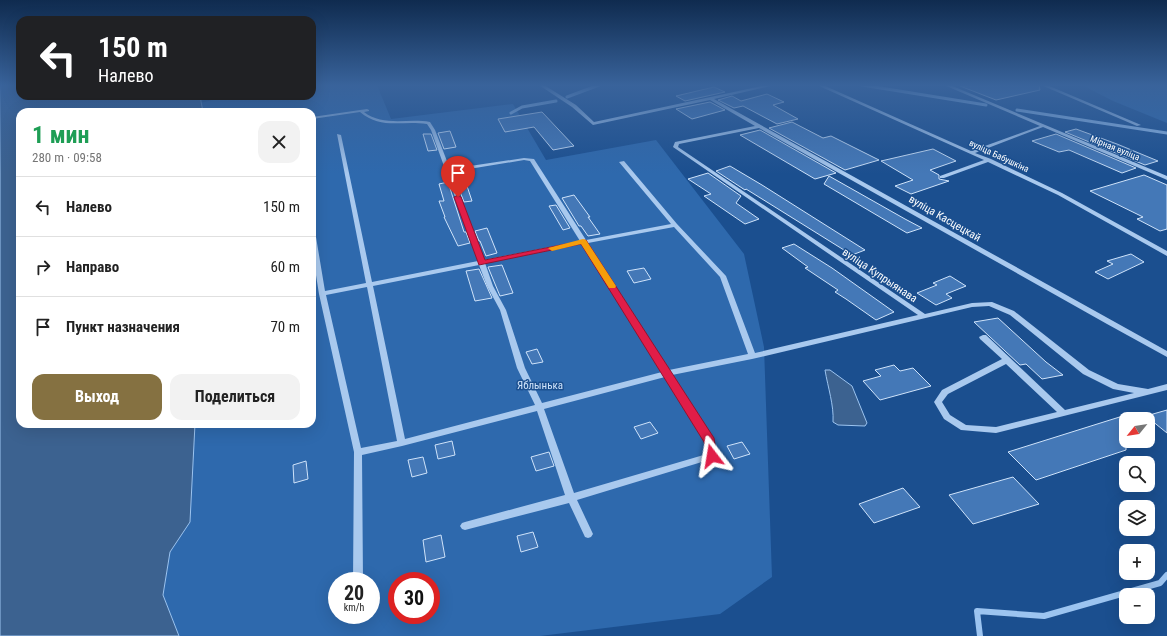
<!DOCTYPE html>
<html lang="ru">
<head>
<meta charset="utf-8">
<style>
	body { margin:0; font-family:"Roboto Condensed",sans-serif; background:#f2f2f2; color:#222; height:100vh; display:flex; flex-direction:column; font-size:15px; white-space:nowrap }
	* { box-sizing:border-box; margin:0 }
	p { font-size:13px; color:#767676 }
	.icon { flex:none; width:22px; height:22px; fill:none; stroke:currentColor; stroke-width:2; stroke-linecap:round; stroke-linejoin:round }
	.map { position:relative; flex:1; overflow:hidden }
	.sheet { position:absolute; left:16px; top:108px; width:300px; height:320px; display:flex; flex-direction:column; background:#fff; border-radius:12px; box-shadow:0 4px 16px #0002 }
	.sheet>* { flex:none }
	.banner { position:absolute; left:16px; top:16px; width:300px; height:84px; border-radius:12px; box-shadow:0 4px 16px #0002; background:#202124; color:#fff; overflow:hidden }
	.needle { width:26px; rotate:240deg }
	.fabs { position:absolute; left:1119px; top:412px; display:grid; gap:8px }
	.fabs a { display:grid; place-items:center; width:36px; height:36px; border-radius:8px; background:#fff; box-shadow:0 4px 16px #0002; font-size:20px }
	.speed { position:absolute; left:328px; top:572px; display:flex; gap:8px; font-size:20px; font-weight:700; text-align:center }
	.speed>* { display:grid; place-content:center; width:52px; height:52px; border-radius:50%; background:#fff; box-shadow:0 4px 16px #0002; line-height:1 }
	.speed small { font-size:10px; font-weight:400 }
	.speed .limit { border:6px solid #d22; background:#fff; color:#111 }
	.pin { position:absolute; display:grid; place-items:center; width:34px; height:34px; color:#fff; margin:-41px -17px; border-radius:50% 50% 50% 0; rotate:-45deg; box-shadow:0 0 4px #0007 }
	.pin .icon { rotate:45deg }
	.me { position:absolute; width:44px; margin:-22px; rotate:346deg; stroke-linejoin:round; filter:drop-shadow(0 0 3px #0008) }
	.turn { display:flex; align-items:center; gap:14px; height:84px; padding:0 16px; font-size:18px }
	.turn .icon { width:52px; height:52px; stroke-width:2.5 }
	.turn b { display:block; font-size:28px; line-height:34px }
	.round { display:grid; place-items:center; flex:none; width:42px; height:42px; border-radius:12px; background:#f2f2f2 }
	.head { display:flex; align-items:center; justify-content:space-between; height:68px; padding:0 16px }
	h1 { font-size:24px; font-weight:700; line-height:30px; color:#1e9e55 }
	.primary-button { display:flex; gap:8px; margin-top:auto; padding:8px 16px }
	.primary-button a { flex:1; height:46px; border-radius:12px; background:#857141; color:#fff; font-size:16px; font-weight:700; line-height:46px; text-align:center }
	.primary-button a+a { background:#f2f2f2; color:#222 }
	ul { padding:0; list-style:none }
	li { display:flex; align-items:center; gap:12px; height:60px; padding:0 16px; border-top:1px solid #e0e0e0 }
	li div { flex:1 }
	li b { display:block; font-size:15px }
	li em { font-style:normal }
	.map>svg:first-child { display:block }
	.green { fill:#2e69ad; fill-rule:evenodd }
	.water { fill:#3c6290; stroke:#9cc4f0 }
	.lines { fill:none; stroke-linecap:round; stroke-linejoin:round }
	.stream-far1 { stroke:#9cc4f0; stroke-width:3 }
	.stream { stroke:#9cc4f0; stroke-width:6 }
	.building { fill:#4478b7; stroke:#cfe3fa }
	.minor { fill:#a9c9ee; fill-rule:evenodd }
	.route { fill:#e11d48; stroke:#92132f }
	.slow { fill:#f59e0b }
	.labels { text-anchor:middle; stroke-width:3; stroke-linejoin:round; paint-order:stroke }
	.far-street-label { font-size:9px; fill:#fff; stroke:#1b4f8f }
	.street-label { font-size:11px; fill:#fff; stroke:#1b4f8f }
	.park-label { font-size:11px; fill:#cfe3fa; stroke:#1b4f8f }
</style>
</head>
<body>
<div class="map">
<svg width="1167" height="636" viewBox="0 0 1167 636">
	<rect width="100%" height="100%" fill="#1b4f8f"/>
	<path class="green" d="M312,85H377L391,119L513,104L546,160L656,140L744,254L764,347L772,577L720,614L540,636H179L163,595L170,552L190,522L195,424H312V112H203L200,103L221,98L219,96H312ZM337,581H371V615H337ZM397,581H431V615H397Z
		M1082,85H1167V123L1113,101Z"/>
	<path class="water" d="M0,85H20V96H200L203,112H20V424H195L190,522L170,552L163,595L179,636H0Z
		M825,370H830L852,386L867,423L865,426L838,425L833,422C834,405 828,388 825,370Z"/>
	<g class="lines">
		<path class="stream-far1" d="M862,85L986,105
			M567,97L599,85
			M1017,110L1167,133
			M511,113L522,107L556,101"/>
		<path class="stream" d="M980,636L977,611L1044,616L1160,583L1167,575"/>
	</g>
	<path class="building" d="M1039,85L1040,90L996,100L960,86Z
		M714,87L725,92L685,101L676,96Z
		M767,94L784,102L773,105L798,119L777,124L743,106L734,108L718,100L732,96L741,101Z
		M710,102L725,110L692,119L676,109Z
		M542,112L574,146L553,150L534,127L505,132L498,119Z
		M792,122L823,138L831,136L879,160L845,170L769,128Z
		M1076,129L1117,144L1158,161L1145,165L1065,132Z
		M760,130L836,173L815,179L740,135Z
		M450,131L456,147L444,149L438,133Z
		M423,134H431L437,150L428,151Z
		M1056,134L1136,168L1122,173L1069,150L1059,152L1032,141Z
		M933,149L956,161L930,170L939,175V179L949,181L911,194L895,186L913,180L881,161Z
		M730,166L762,185L865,250L852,255L746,189L745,190L716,171Z
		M708,173L741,196L736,203L759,219L745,224L704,196L711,194L688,179Z
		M1144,175L1167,185V229L1160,231L1137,219L1143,217L1090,191Z
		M829,176L905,219L922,228L907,233L824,184Z
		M465,180L472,201L464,202L456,181Z
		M448,182L464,232H466L470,243L458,246L444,217H445L439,201H444L439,184Z
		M574,195L590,217H588L600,234L588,236L581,226H579L562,198Z
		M556,205L570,228L563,230L549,206Z
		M487,228L497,253L486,256L480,241H479L475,231Z
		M794,244L832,268L894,312L876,320L846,299L835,292L838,290L805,268L808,267L782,248Z
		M1131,254L1144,262L1108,279L1095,272L1113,264L1107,261Z
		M502,265L513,293L500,296L488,267Z
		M644,268L651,279L634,283L627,271Z
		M479,269L492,298L475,301L466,271Z
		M950,276L966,286L946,294L952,298L936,305L917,293L937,285L933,283Z
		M998,318L1046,362L1063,375L1042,379L1026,364L1020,365L974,322Z
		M537,349L543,362L532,364L526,352Z
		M894,365L900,371L913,368L931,386L880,400L863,381L881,376L875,370Z
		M1167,410V433L1146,416Z
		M1126,415V450L1036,480L1008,452Z
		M650,422L658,433L641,439L634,427Z
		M452,441L455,455L438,459L435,445Z
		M742,442L750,454L734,459L727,446Z
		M549,452L554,466L536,471L531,457Z
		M423,457L427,473L412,477L408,460Z
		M306,461L308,479L294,483L293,465Z
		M1013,477L1039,504L973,524L949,495Z
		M903,488L920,507L874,523L859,504Z
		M533,532L538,547L521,552L517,536Z
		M441,535L445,557L426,562L423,540Z"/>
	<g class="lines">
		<path class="minor" d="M539,85H544L576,105L594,122L766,85H775L714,99L1167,351V357L1107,324L759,128L679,144L678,147L925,314L972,303L992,302L1014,311L1089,370L1118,384L1148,389L1167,384V390L996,433L961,430L944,419L934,402L942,390L1002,359L980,339L979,337L983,335H986L1065,410L1134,393L1113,389L1083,374L1010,315L989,306L972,307L752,359L672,375L714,441L716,456L715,458L577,500L593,534L591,537L588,538L585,537L569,503L465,530L462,529L460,526L462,523L465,522L565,495L537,411L402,446L362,455L363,581H353L354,452L319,294L312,250V229L315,231L325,291L366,283L337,134L341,135L372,282L478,261L431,130L427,124C402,120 381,130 360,112L312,119V117L367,109L369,110V111L364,112C383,127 408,118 430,122L435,130L450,169L524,158L534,159L586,240L671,224L619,162L624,161L677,224L726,276L755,353L918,315L673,147L675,142L755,126L710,100L593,125L572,107ZM524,160L530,161L580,241L484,260L451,172ZM674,227L720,277L748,354L669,370L588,243ZM582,244L662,372L542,403L525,368L506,310L493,286L485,263ZM479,265L487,286L500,310L517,368L535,405L405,439L373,286ZM367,287L397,441L361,448L326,295ZM1006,364L1057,412L996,427L966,425L950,415L942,402L948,394ZM665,377L706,441L707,454L574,493L544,409Z
			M817,85H823L971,151L1040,126L944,85H950L1167,176V180L1165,179L1043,127L975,153L991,159L1062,193L1167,251V256L1058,195L988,162L944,178H940V176L984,160Z
			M1041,85H1047L1141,125L1137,126Z"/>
	</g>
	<linearGradient id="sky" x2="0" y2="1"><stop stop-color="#0f2b4f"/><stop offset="0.49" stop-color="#39639b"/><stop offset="1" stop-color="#39639b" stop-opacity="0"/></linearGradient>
	<rect width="1167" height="174" fill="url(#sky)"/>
	<path class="route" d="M458,195L461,197L485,260L586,240L714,438L717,456L716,459H708L704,442L581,244L479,265L454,197Z"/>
	<path class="slow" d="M583,239L586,240L616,286L615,288H609L581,244L552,251L548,248Z"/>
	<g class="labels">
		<g class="far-street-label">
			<text transform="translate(1115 148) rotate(22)" y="3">Мірная вуліца</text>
			<text transform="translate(999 156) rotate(25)" y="3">вуліца Бабушкіна</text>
		</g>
		<g class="street-label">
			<text transform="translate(945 218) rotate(30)" y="4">вуліца Касцецкай</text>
			<text transform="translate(880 275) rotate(34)" y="4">вуліца Купрыянава</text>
		</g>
		<g class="park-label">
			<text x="540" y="389">Яблынька</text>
		</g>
	</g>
</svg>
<div class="fabs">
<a><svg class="needle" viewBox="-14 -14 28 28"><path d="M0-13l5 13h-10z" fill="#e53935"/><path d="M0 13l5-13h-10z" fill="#767676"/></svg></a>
<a><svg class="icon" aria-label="search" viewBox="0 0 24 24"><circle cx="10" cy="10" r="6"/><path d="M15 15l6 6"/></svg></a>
<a><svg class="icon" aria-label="layers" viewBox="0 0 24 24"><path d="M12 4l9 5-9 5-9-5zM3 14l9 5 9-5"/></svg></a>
<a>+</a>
<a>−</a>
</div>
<div class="speed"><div>20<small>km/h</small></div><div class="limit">30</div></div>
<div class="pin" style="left:458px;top:197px;background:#d93025"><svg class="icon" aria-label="arrive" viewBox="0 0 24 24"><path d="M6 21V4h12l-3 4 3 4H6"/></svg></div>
<svg class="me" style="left:712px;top:456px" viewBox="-20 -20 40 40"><path d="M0-17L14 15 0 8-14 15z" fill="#e11d48" stroke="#fff" stroke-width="4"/></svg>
<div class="banner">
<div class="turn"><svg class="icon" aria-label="left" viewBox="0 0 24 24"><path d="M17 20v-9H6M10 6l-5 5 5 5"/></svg><div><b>150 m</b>Налево</div></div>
</div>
<section class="sheet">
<div class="head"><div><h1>1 мин</h1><p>280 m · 09:58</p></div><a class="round"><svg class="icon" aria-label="close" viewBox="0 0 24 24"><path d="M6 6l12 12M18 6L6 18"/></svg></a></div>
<ul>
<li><svg class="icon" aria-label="left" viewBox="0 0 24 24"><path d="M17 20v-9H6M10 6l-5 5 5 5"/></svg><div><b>Налево</b></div><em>150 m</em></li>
<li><svg class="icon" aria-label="right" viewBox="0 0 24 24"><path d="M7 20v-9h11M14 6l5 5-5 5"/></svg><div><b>Направо</b></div><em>60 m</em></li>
<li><svg class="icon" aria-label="arrive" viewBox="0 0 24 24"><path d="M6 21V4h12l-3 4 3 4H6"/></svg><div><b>Пункт назначения</b></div><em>70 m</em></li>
</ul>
<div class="primary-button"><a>Выход</a><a>Поделиться</a></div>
</section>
</div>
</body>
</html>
